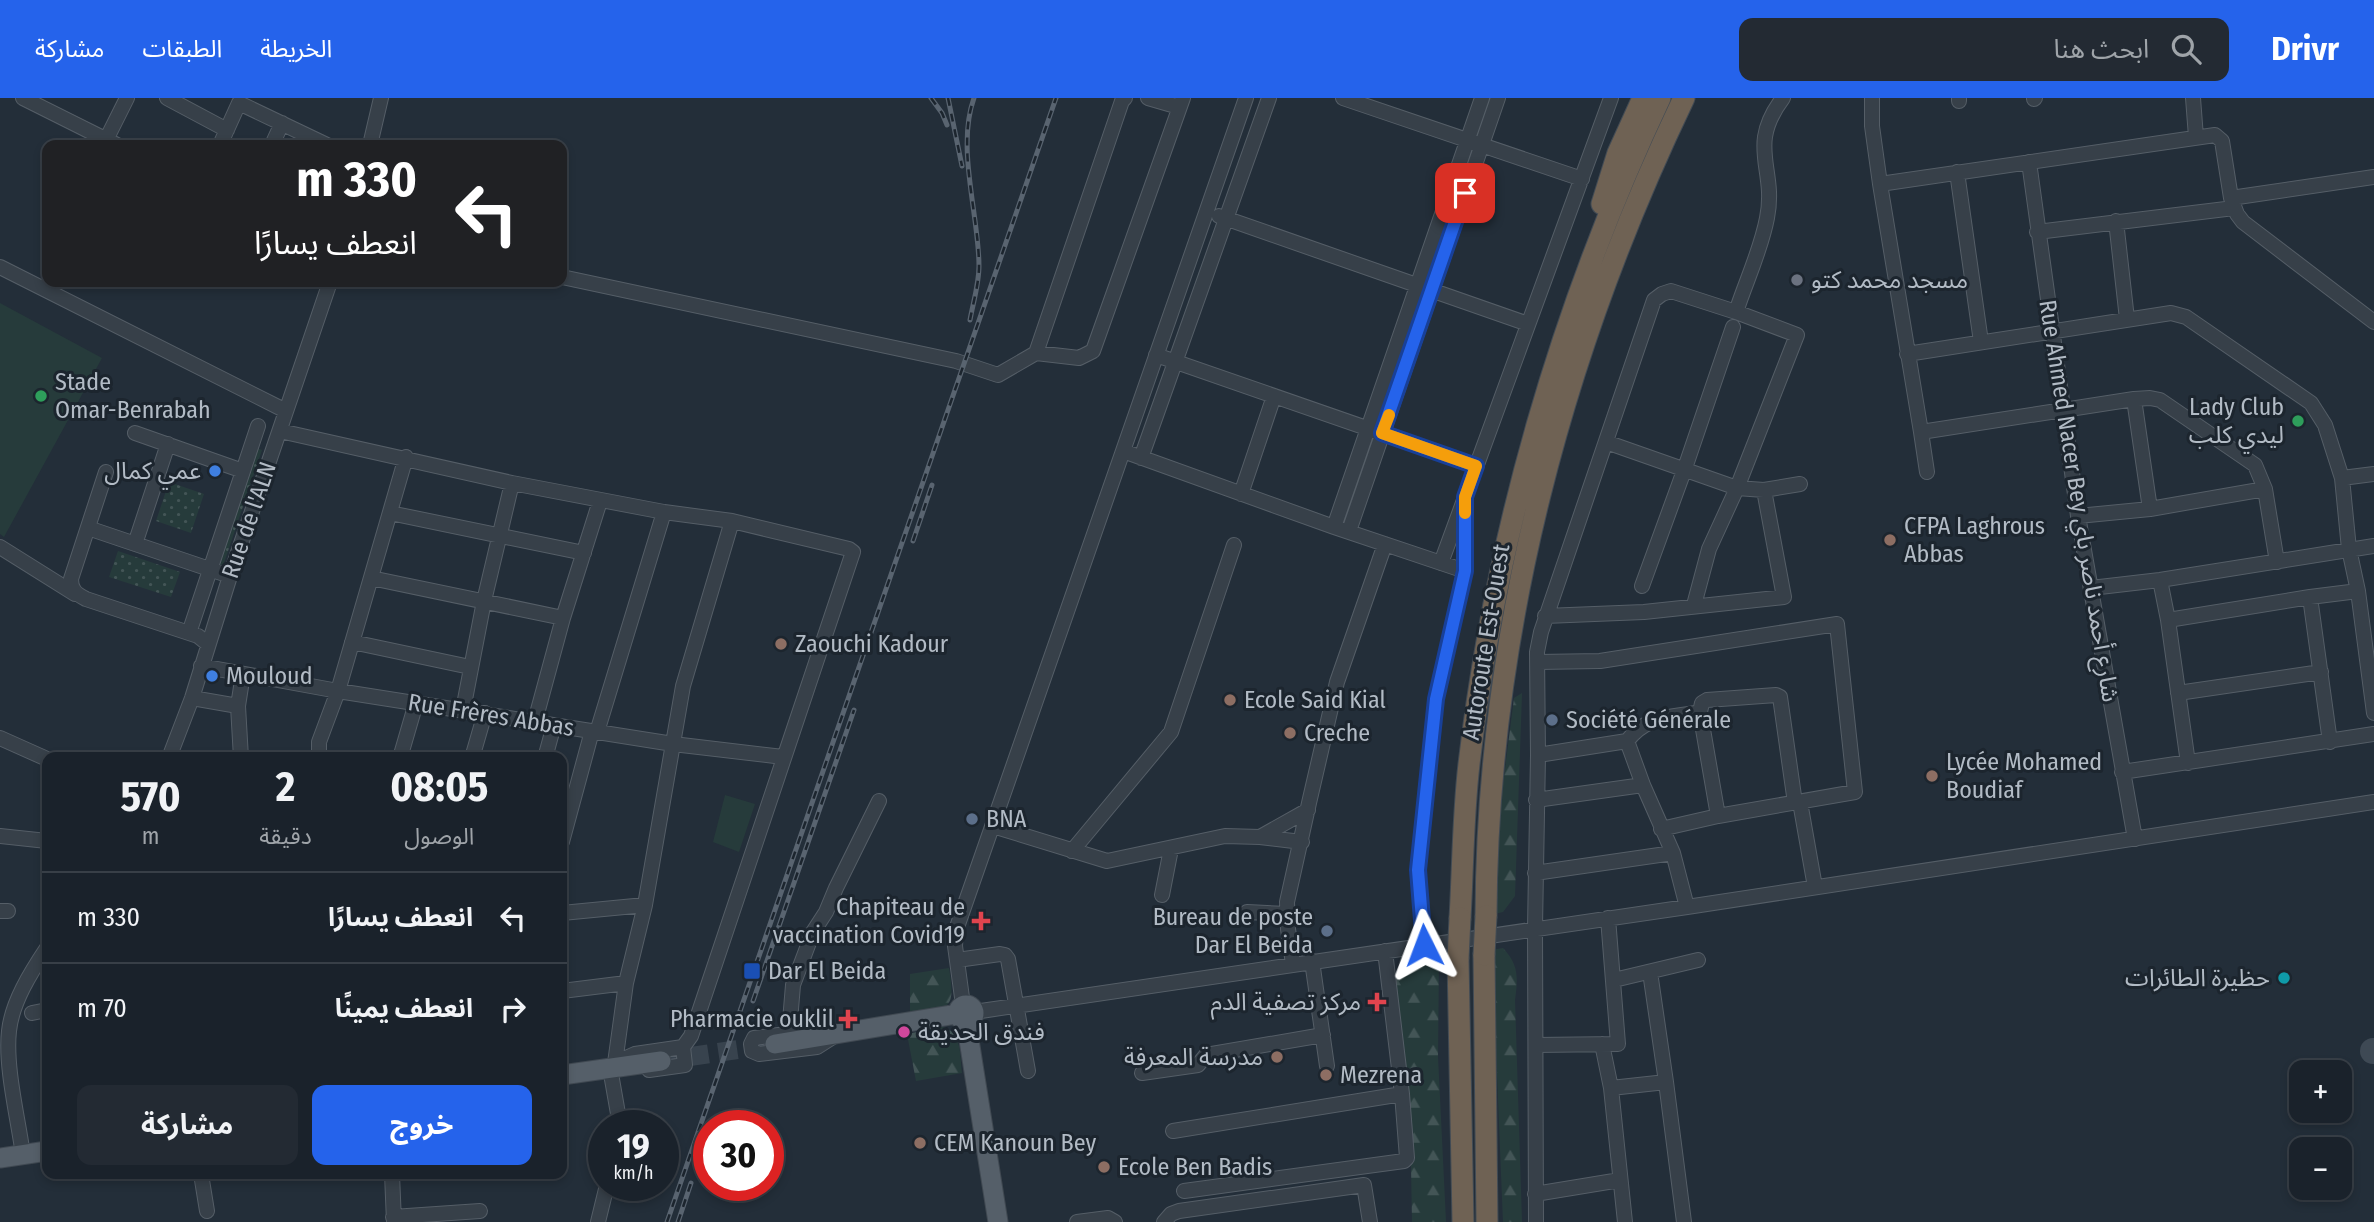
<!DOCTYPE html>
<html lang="ar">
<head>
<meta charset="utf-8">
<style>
	body { margin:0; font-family:"Fira Sans Condensed","Noto Sans Arabic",sans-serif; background:#232a33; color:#f1f3f6; direction:rtl; height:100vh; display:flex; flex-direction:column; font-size:26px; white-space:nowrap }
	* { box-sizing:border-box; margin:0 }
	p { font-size:23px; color:#9fa4a9 }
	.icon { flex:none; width:38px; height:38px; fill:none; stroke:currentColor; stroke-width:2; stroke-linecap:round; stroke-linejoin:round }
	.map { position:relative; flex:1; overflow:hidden; direction:ltr }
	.side { position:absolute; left:42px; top:654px; width:525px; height:427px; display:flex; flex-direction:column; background:#1a222b; border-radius:14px; box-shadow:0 4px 10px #0003,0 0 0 2px #383f47; direction:rtl }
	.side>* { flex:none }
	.guide { position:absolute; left:42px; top:42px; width:525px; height:147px; border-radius:14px; box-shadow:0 4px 10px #0003,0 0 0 2px #383f47; direction:rtl; background:#202124; color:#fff; overflow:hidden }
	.buttons { position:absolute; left:2289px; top:962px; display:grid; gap:14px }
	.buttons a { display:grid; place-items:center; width:63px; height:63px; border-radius:14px; background:#1a222b; box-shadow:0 4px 10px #0003,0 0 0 2px #383f47; font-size:35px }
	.speed { position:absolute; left:588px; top:1012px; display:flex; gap:14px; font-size:35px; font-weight:700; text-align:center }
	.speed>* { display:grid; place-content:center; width:91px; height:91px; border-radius:50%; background:#1a222b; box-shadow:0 4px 10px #0003,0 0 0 2px #383f47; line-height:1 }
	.speed small { font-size:18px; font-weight:400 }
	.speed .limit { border:10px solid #d22; background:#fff; color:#111 }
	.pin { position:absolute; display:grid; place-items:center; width:60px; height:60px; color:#fff; margin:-30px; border-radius:14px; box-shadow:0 4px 10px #0006 }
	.me { position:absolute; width:77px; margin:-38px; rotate:357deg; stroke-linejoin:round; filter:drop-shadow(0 0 5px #0008) }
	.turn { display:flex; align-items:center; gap:24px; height:147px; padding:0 35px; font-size:32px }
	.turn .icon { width:91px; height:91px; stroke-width:2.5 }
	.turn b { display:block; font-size:49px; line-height:60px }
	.eta { display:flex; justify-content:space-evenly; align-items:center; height:119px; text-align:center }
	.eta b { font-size:42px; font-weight:700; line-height:49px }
	.cta { display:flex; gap:14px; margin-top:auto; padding:14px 35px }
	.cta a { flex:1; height:80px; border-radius:14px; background:#2563eb; color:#fff; font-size:28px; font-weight:700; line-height:80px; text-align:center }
	.cta a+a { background:#232a33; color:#f1f3f6 }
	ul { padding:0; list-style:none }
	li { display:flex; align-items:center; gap:21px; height:91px; padding:0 35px; border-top:2px solid #383f47 }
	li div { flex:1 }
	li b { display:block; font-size:26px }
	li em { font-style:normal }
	header { display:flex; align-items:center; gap:42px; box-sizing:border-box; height:98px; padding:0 35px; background:#2563eb; color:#fff }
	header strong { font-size:33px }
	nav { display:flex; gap:38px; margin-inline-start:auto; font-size:24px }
	.search { width:490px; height:63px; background:#232a33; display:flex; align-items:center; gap:18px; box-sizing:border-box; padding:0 24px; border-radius:14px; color:#9fa4a9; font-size:26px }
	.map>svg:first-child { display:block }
	.grass { fill:url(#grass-dots) }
	.forest { fill:url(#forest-firs) }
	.garden { fill:#263b3b }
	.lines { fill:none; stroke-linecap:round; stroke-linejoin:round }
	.taxiway { stroke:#3e4954; stroke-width:26 }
	.major-tunnel { stroke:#38434e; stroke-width:19; stroke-dasharray:19 10; stroke-linecap:butt }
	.minor-casing { stroke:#555e67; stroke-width:16 }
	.major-casing { stroke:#404952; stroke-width:21 }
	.highway-casing { stroke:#424b54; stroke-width:23 }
	.minor { stroke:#374049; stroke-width:14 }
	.major { stroke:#555f69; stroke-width:19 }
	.highway { stroke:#6f6254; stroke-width:21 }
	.rail-casing { stroke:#596470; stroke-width:5 }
	.rail { stroke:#1c252e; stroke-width:2.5; stroke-dasharray:8; stroke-linecap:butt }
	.highway-bridge-casing { stroke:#424b54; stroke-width:23; stroke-linecap:butt }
	.highway-bridge { stroke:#6f6254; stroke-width:21 }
	.route-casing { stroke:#184099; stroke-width:18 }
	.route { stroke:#2563eb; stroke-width:12 }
	.slow { stroke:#f59e0b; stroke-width:12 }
	.worship-dot { fill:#6b7280; stroke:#1c252e; stroke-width:2.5 }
	.leisure-dot { fill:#2e9e5b; stroke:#1c252e; stroke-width:2.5 }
	.shop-dot { fill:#3f7fe0; stroke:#1c252e; stroke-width:2.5 }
	.education-dot { fill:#8d6e63; stroke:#1c252e; stroke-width:2.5 }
	.service-dot { fill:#5c6f8a; stroke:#1c252e; stroke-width:2.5 }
	.health-dot { fill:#e0444e; stroke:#1c252e; stroke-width:2.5 }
	.transit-dot { fill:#1a4fb4; stroke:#1c252e; stroke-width:2.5 }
	.culture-dot { fill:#0f9aa8; stroke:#1c252e; stroke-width:2.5 }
	.hotel-dot { fill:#d1479c; stroke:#1c252e; stroke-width:2.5 }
	.labels { text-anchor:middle; stroke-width:6; stroke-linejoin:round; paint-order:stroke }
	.poi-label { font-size:24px; fill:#b2bbc5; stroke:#1c252e; text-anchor:start }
	.street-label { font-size:24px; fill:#b2bbc5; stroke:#1c252e }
</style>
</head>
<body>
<header>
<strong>Drivr</strong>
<div class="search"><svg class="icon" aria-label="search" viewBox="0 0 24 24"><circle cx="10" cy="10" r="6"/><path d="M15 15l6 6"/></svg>ابحث هنا</div>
<nav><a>الخريطة</a><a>الطبقات</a><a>مشاركة</a></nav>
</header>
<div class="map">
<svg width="2374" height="1124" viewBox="0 0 2374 1124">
	<defs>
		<pattern id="grass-dots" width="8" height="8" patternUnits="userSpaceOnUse" patternTransform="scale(1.75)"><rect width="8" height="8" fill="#263b3b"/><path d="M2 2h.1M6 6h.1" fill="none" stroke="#435556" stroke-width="1.8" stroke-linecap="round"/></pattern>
		<pattern id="forest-firs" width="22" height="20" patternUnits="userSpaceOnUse" patternTransform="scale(1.75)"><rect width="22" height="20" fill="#263b3b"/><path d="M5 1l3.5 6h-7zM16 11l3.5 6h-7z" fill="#435556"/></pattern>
	</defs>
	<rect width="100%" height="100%" fill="#232e39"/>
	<path class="grass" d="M254,349L262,352L223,468L216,465Z
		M169,384L204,396L191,435L156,423Z
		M118,453L180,474L171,499L109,479Z"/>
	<path class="forest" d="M1522,595L1515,798L1503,814L1494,816L1499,718L1514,600Z
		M1503,850C1519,867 1518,880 1515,902L1522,1124H1503L1492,852Z
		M1439,860L1438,959L1446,1124H1412L1411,1068L1394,881L1411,865Z
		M949,870C956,913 950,910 910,916V876Z
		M942,929C962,932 960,959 962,975L916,983L907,936Z"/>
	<path class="garden" d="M0,205L102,260L4,439L0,436Z
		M725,697L755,706L739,754L713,744Z"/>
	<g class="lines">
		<path class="taxiway" d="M2373,953H2374"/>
		<path class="major-tunnel" d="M661,963L775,946"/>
		<g class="minor-casing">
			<path id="minor" d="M23,0L117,47
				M167,0L227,32
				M1148,0L1179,9
				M1343,0L1582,81
				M1872,0V28L1880,86L1921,334L2134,301L2150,300L2160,302L2255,367L2265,391L2277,464
				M1959,0V3
				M2193,0L2196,39
				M2034,1L2035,0
				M106,42L127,0
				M220,47L239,5L327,47
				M272,47L282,25
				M370,47L381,0
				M2029,64L2078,418L2135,741
				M1957,74L1981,244
				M1880,86L2215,37L2222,43L2231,100L2237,116L2243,124L2374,224
				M2231,100L2374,79
				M1219,118L1528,226
				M2116,123L2127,221
				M2037,134L2234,110
				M0,169L286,313
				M562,179L956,263L998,277L1036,255L1079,260L1093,253L1183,0
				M1036,255L1122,3L1125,0
				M1907,256L2171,215L2186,219L2311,305L2325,327L2342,380L2349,451L2358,493L2374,615
				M1156,257L1476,368
				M2134,301L2150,411
				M280,333L512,385L664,414L732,423L849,451L853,454L691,938L683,949L635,956L615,965
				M1921,334L1927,374
				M135,335L243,373
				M1606,344L1737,390L1764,392L1800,386
				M1123,353L1334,429L1465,473L1436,601L1418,772L1424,847
				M1141,360L1269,0
				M106,374L71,481C71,492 76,496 86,501L198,538L208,546
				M2342,380L2374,376
				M1241,396L1274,298
				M1465,408V473
				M390,415L584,455
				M2078,418L2150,411L2265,391
				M1334,429L1482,0
				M88,430L230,478
				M1349,433L1498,0
				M135,446L168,346
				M0,449L75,496
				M1441,465L1611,0
				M371,480L563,520
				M2160,482L2168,522L2188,665
				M1642,488L1685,370L1733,229
				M2091,490L2160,482L2374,448
				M2310,499L2330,644
				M1694,507L1709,451L1737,390L1797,237L1736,214
				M1545,518L1644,514L1784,499L1764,392
				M2168,522L2310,499L2358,493
				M189,535L258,328
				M352,544L470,569
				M1538,564L1600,563L1837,526L1855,694L1718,718L1661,731
				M201,568L338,593L673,646L783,659
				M2178,595L2321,574
				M192,600L238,608L241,660
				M238,608L243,576
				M463,612L484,503L512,385
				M535,623L563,520L600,403
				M597,634L664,414
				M0,640L47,661
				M1538,657L1627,643
				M169,660L192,600L230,478L330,184
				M319,660V644L338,593L406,359
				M400,660L416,605
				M472,660L485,615
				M545,660L554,627
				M2122,674L2374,636
				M1536,702L1643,687
				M1800,704L1815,789
				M1718,718L1700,614L1702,605L1707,602L1776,597L1780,599L1795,705
				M993,728L1107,763L1225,738L1260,739L1302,744
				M0,738L47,743
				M1260,739L1308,712
				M562,744L592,633
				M1072,753L1171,634L1234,447
				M1673,755L1643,687L1627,643C1647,617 1670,620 1700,614
				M1535,775L1673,755L1687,809
				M1162,797L1171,751
				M0,813H8
				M1247,814L1287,816
				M562,815L645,807L683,588L732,423
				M957,862L1000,856L1005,857L1008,861L1028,973
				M1312,863L1327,968
				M1293,866L1288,831L1287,804L1309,705L1337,584L1385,446
				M1614,882L1698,862
				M562,893L626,885
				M963,907L955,848L956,832L1246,0
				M974,914L1687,809L2374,704
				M32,915L47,912
				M817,932L839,935L817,949L759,956L752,953L751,946L754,940Z
				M789,935L793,887L813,834L826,814L836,790L879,703
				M1602,946L1611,990L1625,1124
				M1536,947L1618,946L1608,820
				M615,965L626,885L645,807
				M610,970L620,1027
				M649,972L685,967L683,949
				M1142,975L1198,967L1206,957L1323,937
				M1666,984L1684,1124
				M1611,990L1666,984L1650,874
				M1173,1033L1402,996
				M23,1057C18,1020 5,969 9,933C12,904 31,874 47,850
				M201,1076L207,1113
				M392,1076L394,1124
				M1184,1093L1404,1063L1407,1060L1402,996L1385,853
				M1535,1096L1620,1082
				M393,1119L480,1113
				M598,1124L607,1087
				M1077,1124L1108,1120L1115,1124
				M1164,1124L1171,1116L1179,1113L1364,1087L1370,1124
				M1536,1124L1535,830L1538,657L1537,554L1541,534L1654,202L1662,196L1671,193L1736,214C1746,183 1761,152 1767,120C1777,70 1746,49 1783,0"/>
		</g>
		<g class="major-casing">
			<path id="major" d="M958 915a8 8 0 1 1 16 0a8 8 0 1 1-16 0Z
				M966,923L998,1124
				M775,946L957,916
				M562,977L661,963
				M0,1060L47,1053"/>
		</g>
		<g class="highway-casing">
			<path id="highway" d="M1602,106L1618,55L1643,0
				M1486,818C1487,535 1562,254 1684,0
				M1460,820C1463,769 1463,717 1469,666C1496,436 1561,210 1660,0
				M1484,857L1487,1124
				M1458,861L1463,1124"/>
		</g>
		<use href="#minor" class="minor"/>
		<use href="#major" class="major"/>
		<use href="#highway" class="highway"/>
		<g class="rail-casing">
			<path id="rail" d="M931,0L942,15L947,27
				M948,0L962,68
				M970,222C973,205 979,186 979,168C979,117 956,50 974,0
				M913,443L932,387
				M753,903L854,612
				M667,1124L1056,0
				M678,1124L691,1085"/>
		</g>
		<use href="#rail" class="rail"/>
		<g class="highway-bridge-casing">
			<path id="highway-bridge" d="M1484,857L1486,818
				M1458,861L1460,820"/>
		</g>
		<use href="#highway-bridge" class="highway-bridge"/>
	</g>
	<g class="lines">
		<g class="route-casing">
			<path id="route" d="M1424,847L1418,772L1436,601L1465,473V399L1476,368L1382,335L1465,95"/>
		</g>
		<use href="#route" class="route"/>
		<path class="slow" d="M1389,317L1382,335L1476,368L1465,399V415"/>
	</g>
	<circle class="worship-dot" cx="1797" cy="182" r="7"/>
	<g class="leisure-dot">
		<circle cx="41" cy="298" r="7"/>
		<circle cx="2298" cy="323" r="7"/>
	</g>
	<g class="shop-dot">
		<circle cx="215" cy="373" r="7"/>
		<circle cx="212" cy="578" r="7"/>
	</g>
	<g class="education-dot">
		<circle cx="1890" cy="442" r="7"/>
		<circle cx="781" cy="546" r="7"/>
		<circle cx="1230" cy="602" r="7"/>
		<circle cx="1290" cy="635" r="7"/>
		<circle cx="1932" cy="678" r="7"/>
		<circle cx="1277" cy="959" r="7"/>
		<circle cx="1326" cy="977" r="7"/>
		<circle cx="920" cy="1045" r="7"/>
		<circle cx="1104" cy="1069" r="7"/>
	</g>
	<g class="service-dot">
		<circle cx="1552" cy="622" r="7"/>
		<circle cx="972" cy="721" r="7"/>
		<circle cx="1327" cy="833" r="7"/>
	</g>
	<g class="health-dot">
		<path d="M977.5 812.5h7v7h7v7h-7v7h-7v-7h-7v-7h7z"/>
		<path d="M1373.5 893.5h7v7h7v7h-7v7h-7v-7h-7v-7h7z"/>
		<path d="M844.5 910.5h7v7h7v7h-7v7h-7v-7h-7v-7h7z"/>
	</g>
	<rect class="transit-dot" x="743" y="864" width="18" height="18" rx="3.5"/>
	<circle class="culture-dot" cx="2284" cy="880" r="7"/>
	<circle class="hotel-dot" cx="904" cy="934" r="7"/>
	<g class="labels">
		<g class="poi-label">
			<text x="1811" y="190">مسجد محمد كتو</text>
			<text x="55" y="292">Stade<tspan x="55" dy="28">Omar-Benrabah</tspan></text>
			<text x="2284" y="317" text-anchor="end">Lady Club<tspan x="2284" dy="28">ليدي كلب</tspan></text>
			<text x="201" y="381" text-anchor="end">عمي كمال</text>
			<text x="1904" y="436">CFPA Laghrous<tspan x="1904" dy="28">Abbas</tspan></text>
			<text x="795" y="554">Zaouchi Kadour</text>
			<text x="226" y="586">Mouloud</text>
			<text x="1244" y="610">Ecole Said Kial</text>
			<text x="1566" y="630">Société Générale</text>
			<text x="1304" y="643">Creche</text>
			<text x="1946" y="672">Lycée Mohamed<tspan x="1946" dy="28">Boudiaf</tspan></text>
			<text x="986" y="729">BNA</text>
			<text x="965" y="817" text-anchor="end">Chapiteau de<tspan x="965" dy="28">vaccination Covid19</tspan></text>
			<text x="1313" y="827" text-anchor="end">Bureau de poste<tspan x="1313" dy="28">Dar El Beida</tspan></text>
			<text x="768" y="881">Dar El Beida</text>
			<text x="2270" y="888" text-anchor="end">حظيرة الطائرات</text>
			<text x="1361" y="912" text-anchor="end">مركز تصفية الدم</text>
			<text x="834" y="929" text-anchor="end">Pharmacie ouklil</text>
			<text x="918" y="942">فندق الحديقة</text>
			<text x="1263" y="967" text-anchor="end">مدرسة المعرفة</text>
			<text x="1340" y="985">Mezrena</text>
			<text x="934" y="1053">CEM Kanoun Bey</text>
			<text x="1118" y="1077">Ecole Ben Badis</text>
		</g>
		<g class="street-label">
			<text transform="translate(2079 403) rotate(81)" y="8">Rue Ahmed Nacer Bey شارع أحمد ناصر باي</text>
			<text transform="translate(249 422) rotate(-71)" y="8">Rue de l'ALN</text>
			<text transform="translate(1486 544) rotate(-81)" y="8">Autoroute Est-Ouest</text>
			<text transform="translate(491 617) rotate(9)" y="8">Rue Frères Abbas</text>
		</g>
	</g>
</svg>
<div class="buttons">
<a>+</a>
<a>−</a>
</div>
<div class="speed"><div>19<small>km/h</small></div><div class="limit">30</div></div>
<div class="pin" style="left:1465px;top:95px;background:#d93025"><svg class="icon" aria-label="arrive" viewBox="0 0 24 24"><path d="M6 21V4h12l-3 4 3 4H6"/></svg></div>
<svg class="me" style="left:1424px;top:847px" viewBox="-20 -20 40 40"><path d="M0-17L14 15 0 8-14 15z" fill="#2563eb" stroke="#fff" stroke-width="4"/></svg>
<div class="guide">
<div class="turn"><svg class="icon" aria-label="left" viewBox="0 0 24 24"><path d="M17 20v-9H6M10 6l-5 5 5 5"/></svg><div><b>330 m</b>انعطف يسارًا</div></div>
</div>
<section class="side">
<div class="eta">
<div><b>08:05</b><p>الوصول</p></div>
<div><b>2</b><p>دقيقة</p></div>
<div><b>570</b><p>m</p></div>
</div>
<ul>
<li><svg class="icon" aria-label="left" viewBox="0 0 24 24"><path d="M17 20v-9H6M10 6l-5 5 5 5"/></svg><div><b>انعطف يسارًا</b></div><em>330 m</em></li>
<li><svg class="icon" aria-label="right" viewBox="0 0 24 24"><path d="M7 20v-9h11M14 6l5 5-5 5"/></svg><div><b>انعطف يمينًا</b></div><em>70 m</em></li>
</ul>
<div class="cta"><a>خروج</a><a>مشاركة</a></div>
</section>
</div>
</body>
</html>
